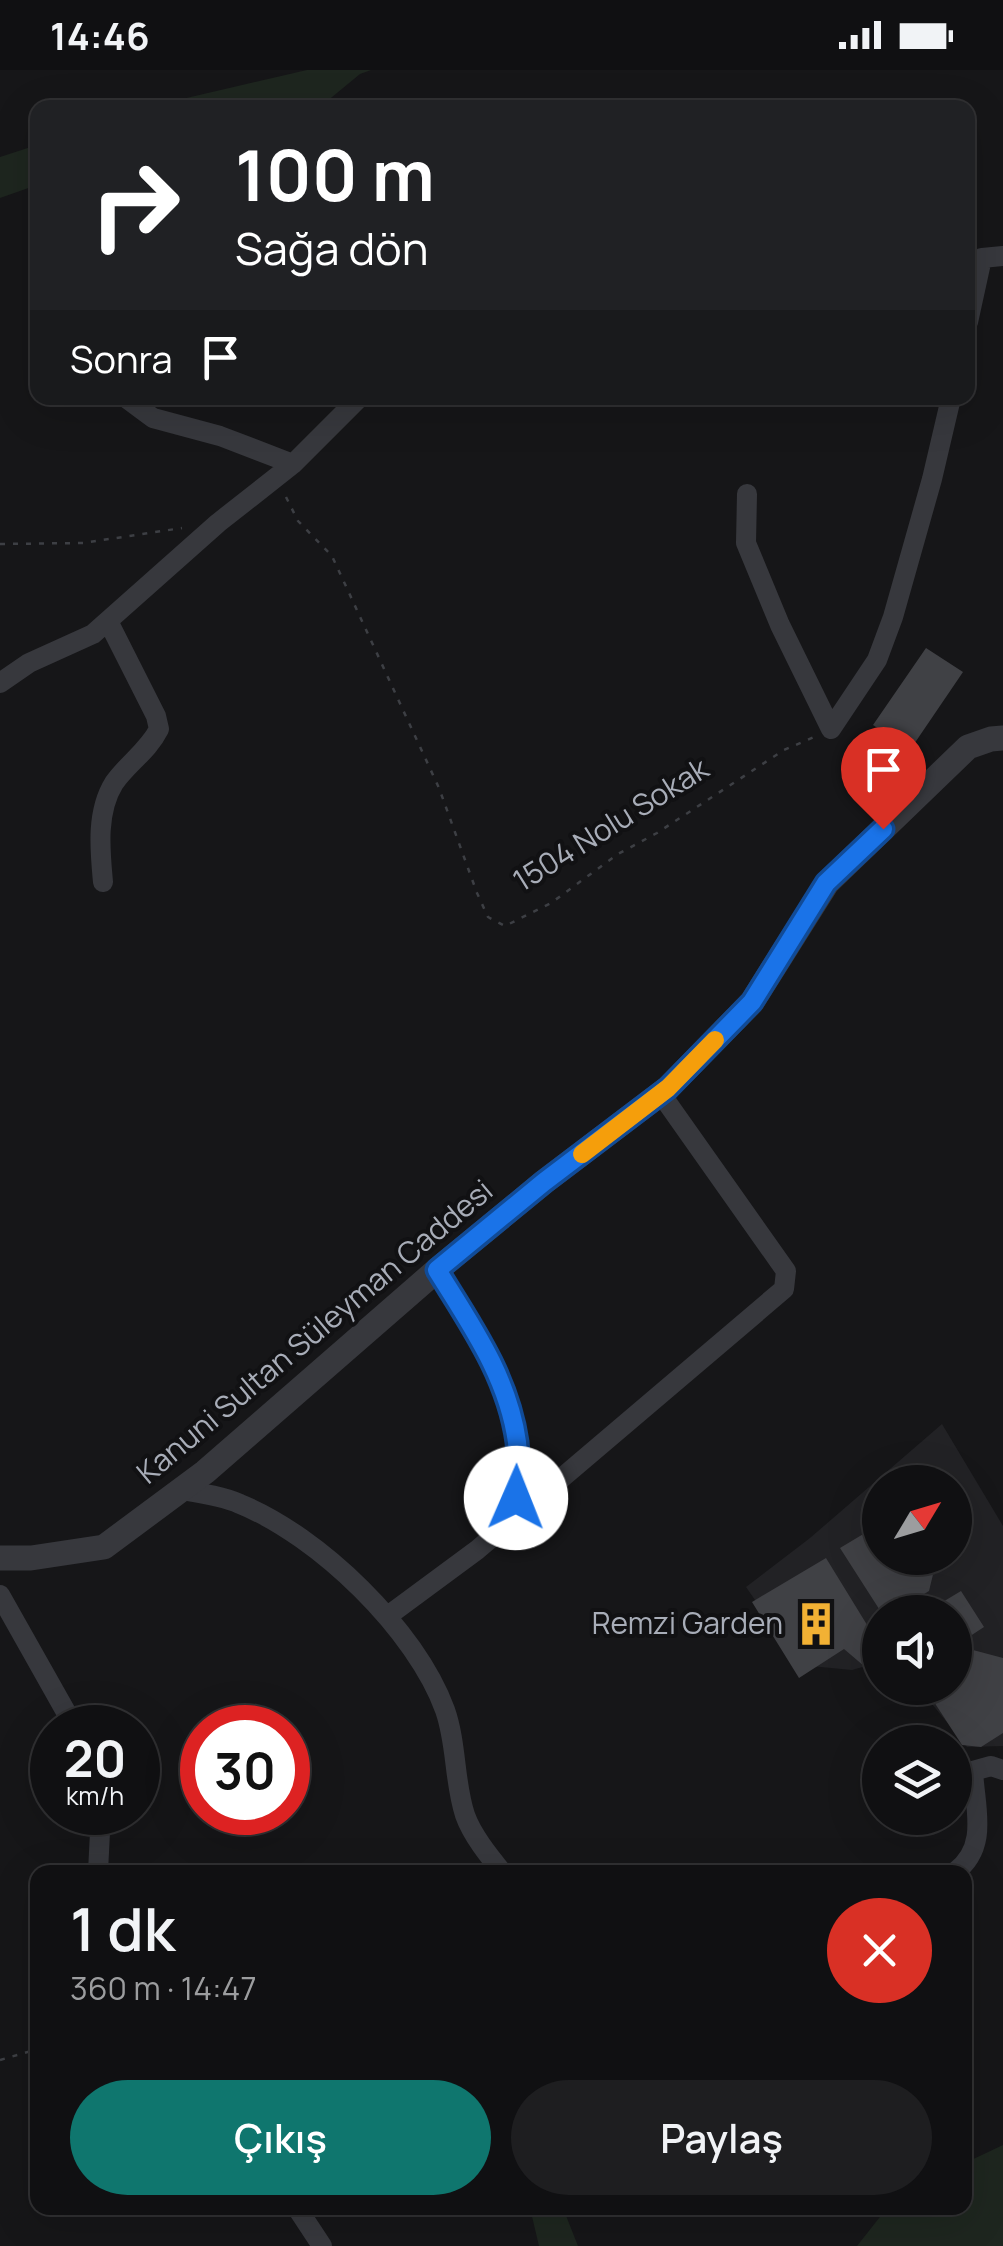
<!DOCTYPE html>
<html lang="tr">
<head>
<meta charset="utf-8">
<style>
	body { margin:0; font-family:Manrope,sans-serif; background:#1e1e20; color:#f1f3f6; height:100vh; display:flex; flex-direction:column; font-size:38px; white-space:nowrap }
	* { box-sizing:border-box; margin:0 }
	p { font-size:32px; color:#9c9d9f }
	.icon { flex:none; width:55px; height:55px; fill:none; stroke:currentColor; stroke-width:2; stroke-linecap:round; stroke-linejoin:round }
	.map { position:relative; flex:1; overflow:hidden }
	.panel { position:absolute; left:30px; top:1795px; width:942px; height:350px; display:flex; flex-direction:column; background:#101012; border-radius:20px; box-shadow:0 10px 40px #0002,0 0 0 2px #303032 }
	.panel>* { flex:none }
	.hud { position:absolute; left:30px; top:30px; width:945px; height:305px; border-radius:20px; box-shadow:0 10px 40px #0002,0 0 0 2px #303032; background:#202124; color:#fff; overflow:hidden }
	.needle { width:65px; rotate:52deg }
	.tools { position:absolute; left:862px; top:1395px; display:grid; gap:20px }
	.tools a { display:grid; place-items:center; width:110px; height:110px; border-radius:50%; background:#101012; box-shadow:0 10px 40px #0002,0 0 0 2px #303032; font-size:50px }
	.speed { position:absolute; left:30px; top:1635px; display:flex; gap:20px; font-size:50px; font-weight:700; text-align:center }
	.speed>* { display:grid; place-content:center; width:130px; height:130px; border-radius:50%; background:#101012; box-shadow:0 10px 40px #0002,0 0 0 2px #303032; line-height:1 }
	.speed small { font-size:25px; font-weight:400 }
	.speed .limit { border:15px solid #d22; background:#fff; color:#111 }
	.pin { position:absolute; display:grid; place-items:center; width:85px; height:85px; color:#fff; margin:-102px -42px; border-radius:50% 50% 50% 0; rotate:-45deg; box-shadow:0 0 10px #0007 }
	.pin .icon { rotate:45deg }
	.me { position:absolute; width:110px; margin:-55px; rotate:1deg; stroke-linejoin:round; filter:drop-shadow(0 0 8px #0008) }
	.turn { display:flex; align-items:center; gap:35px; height:210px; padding:0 40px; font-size:45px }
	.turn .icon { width:130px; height:130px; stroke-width:2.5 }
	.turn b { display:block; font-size:70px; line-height:85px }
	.then { display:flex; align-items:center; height:95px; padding:0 40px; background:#0003; gap:20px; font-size:38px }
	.round { display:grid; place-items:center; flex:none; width:105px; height:105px; border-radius:52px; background:#1e1e20 }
	.head { display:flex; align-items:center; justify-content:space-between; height:170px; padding:0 40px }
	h1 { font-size:60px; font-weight:600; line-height:75px }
	.action { display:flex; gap:20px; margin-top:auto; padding:20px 40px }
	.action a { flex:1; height:115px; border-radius:60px; background:#0f766e; color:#fff; font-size:40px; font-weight:600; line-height:115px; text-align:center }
	.action a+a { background:#1e1e20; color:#f1f3f6 }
	.status { display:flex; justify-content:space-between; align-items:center; height:70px; padding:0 50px; background:#101012; direction:ltr }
	.status svg { height:28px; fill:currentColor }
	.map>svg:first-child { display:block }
	.built { fill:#222225; fill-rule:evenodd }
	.green { fill:#1e261f }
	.building { fill:#404145 }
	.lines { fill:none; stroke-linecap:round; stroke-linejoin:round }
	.path { stroke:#3d3f44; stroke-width:2.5; stroke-dasharray:5 8; stroke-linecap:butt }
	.minor { stroke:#37383d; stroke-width:20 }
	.tertiary { stroke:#37383d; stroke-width:25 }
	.route-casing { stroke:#114b97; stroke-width:25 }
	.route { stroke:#1a73e8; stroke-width:18 }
	.slow { stroke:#f59e0b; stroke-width:18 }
	.labels { text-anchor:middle; stroke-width:8; stroke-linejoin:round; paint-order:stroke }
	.street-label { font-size:30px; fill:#a8adb8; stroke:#111113 }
	.poi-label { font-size:30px; fill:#a8adb8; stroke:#111113; text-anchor:end }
</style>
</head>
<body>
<div class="status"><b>14:46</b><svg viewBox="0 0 49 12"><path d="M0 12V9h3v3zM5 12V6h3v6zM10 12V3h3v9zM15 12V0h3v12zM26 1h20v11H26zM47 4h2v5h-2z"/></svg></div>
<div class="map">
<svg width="1003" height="2176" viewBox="0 0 1003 2176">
	<rect width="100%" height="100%" fill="#161618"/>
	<path class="built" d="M942,1354L1003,1456V1676L967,1677L919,1618H955V1542H880V1592L852,1600L800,1595L746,1517L810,1468ZM880,1412H955V1488H880Z"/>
	<path class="green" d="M307,0H371L360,4L320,37H148Z
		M37,75V115L0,128V87Z
		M1003,2075V2176H857L887,2138H965V2093Z
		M530,2138H563L578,2176H539Z"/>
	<path class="building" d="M926,578L963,602L910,680L873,655Z
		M880,1454V1488H937L929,1521L911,1532L917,1542H881L840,1478Z
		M826,1488L880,1576V1597L871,1602L844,1579L799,1608L752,1532Z
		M961,1521L984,1557L955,1576V1542H926Z
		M973,1580L1003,1588V1663L981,1677L962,1675L925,1618H955V1593Z"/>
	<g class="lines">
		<path class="path" d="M286,427L298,451L332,486L439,718L477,823L488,847L505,856L551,833L618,784L657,763L784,680L814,667
			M0,474L83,473L182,458
			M0,1990L38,1979"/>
		<path class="minor" d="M968,252L982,188L1003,186
			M126,328L153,348L220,366L293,394
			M747,424L746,473L780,555L831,659L877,590L893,547L932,409L951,328
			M0,613L29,593L93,564L218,453L293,394L359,328
			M103,812C100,780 96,742 114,713C128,693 148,681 159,659L156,646L108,551
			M437,1200C481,1272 547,1365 505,1451
			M181,1420C200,1423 222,1426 240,1434C319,1466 416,1560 445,1640C457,1674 454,1712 465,1745C472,1765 489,1786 502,1802
			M0,1525L75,1658
			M389,1545L477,1480L784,1219L786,1201L661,1024
			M98,1802L101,1742
			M955,1802C989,1777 975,1738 973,1701L991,1696L1003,1700
			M297,2138L322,2176"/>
		<path class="tertiary" d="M0,1488H31L104,1477L205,1402L437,1200L544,1112L668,1018L752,932L827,813L968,677L991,669L1003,668"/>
	</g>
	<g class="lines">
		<g class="route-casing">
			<path id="route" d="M516,1428C517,1410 519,1390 517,1372C508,1307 471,1255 437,1200L544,1112L668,1018L752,932L826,813L883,759"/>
		</g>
		<use href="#route" class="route"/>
		<path class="slow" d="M582,1084L668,1018L715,970"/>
	</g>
	<defs>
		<g id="building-bare" transform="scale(3.45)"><path d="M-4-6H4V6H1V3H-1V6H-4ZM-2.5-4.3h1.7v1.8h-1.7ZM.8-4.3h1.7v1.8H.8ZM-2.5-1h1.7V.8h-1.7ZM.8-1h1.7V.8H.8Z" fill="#f2b134" stroke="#111113" stroke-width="2.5" paint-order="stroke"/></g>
	</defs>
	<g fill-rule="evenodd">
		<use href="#building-bare" x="816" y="1554"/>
	</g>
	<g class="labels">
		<g class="street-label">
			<text transform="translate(611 755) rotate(-32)" y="10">1504 Nolu Sokak</text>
			<text transform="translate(315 1262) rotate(-40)" y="10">Kanuni Sultan Süleyman Caddesi</text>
		</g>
		<g class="poi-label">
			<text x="783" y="1564">Remzi Garden</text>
		</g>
	</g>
</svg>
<div class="tools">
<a><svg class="needle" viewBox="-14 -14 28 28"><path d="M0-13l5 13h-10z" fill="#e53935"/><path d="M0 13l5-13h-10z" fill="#9c9d9f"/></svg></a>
<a><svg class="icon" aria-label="sound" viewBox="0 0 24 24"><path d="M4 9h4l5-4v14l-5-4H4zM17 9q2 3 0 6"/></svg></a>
<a><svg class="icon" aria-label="layers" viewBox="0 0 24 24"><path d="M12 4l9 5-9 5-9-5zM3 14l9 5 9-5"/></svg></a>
</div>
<div class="speed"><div>20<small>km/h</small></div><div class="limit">30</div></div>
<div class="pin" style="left:883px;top:759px;background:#d93025"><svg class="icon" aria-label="arrive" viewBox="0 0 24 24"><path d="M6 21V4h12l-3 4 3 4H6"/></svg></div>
<svg class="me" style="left:516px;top:1428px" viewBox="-20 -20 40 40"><circle r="19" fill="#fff"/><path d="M0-13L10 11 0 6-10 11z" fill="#1a73e8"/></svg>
<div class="hud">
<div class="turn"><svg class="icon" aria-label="right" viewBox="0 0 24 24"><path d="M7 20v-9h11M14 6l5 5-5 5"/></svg><div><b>100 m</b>Sağa dön</div></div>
<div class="then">Sonra<svg class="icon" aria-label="arrive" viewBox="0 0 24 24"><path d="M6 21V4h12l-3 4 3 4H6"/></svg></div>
</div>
<section class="panel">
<div class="head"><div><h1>1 dk</h1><p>360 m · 14:47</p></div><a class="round" style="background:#d93025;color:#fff"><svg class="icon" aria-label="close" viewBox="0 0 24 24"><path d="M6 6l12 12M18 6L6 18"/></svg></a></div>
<div class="action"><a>Çıkış</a><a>Paylaş</a></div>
</section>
</div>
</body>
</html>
